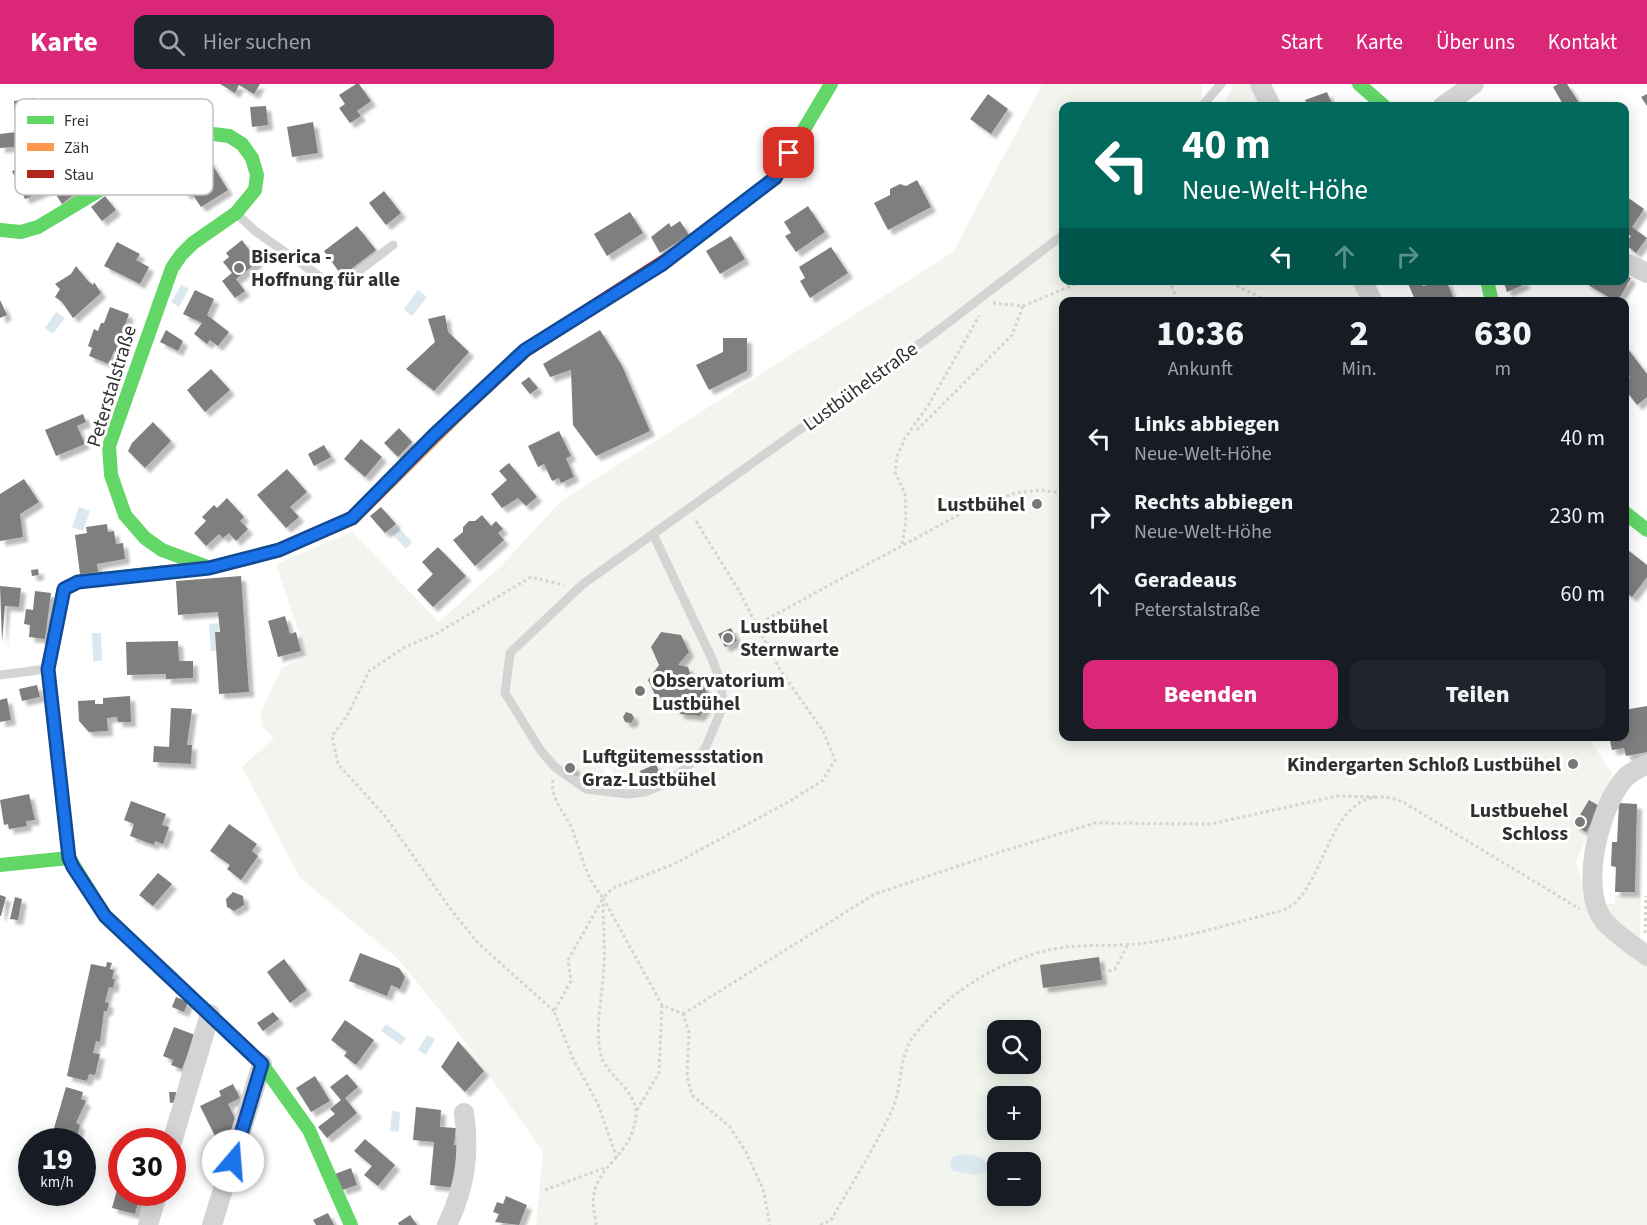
<!DOCTYPE html>
<html lang="de">
<head>
<meta charset="utf-8">
<style>
	body { margin:0; font-family:"Source Sans 3",sans-serif; background:#20242c; color:#f1f3f6; height:100vh; display:flex; flex-direction:column; font-size:22px; white-space:nowrap }
	* { box-sizing:border-box; margin:0 }
	p { font-size:20px; color:#9ea1a6 }
	.icon { flex:none; width:33px; height:33px; fill:none; stroke:currentColor; stroke-width:2; stroke-linecap:round; stroke-linejoin:round }
	.map { position:relative; flex:1; overflow:hidden }
	.panel { position:absolute; left:1059px; top:213px; width:570px; height:444px; display:flex; flex-direction:column; background:#171b24; border-radius:12px; box-shadow:0 3px 15px #0003 }
	.panel>* { flex:none }
	.hud { position:absolute; left:1059px; top:18px; width:570px; height:183px; border-radius:12px; box-shadow:0 3px 15px #0003; background:#00695c; color:#fff; overflow:hidden }
	.controls { position:absolute; left:987px; top:936px; display:grid; gap:12px }
	.controls a { display:grid; place-items:center; width:54px; height:54px; border-radius:12px; background:#171b24; box-shadow:0 3px 15px #0003; font-size:30px }
	.speed { position:absolute; left:18px; top:1044px; display:flex; gap:12px; font-size:30px; font-weight:700; text-align:center }
	.speed>* { display:grid; place-content:center; width:78px; height:78px; border-radius:50%; background:#171b24; box-shadow:0 3px 15px #0003; line-height:1 }
	.speed small { font-size:15px; font-weight:400 }
	.speed .limit { border:9px solid #d22; background:#fff; color:#111 }
	.pin { position:absolute; display:grid; place-items:center; width:51px; height:51px; color:#fff; margin:-26px; border-radius:12px; box-shadow:0 3px 9px #0006 }
	.me { position:absolute; width:66px; margin:-33px; rotate:18deg; stroke-linejoin:round; filter:drop-shadow(0 0 4px #0008) }
	.turn { display:flex; align-items:center; gap:21px; height:126px; padding:0 24px; font-size:27px }
	.turn .icon { width:78px; height:78px; stroke-width:2.5 }
	.turn b { display:block; font-size:42px; line-height:51px }
	.lanes { display:flex; align-items:center; height:57px; padding:0 24px; background:#0003; justify-content:center; gap:30px; direction:ltr }
	.lanes .off { opacity:.35 }
	.eta { display:flex; justify-content:space-evenly; align-items:center; height:102px; text-align:center }
	.eta b { font-size:36px; font-weight:800; line-height:42px }
	.primary-button { display:flex; gap:12px; margin-top:auto; padding:12px 24px }
	.primary-button a { flex:1; height:69px; border-radius:12px; background:#db2777; color:#fff; font-size:24px; font-weight:800; line-height:69px; text-align:center }
	.primary-button a+a { background:#20242c; color:#f1f3f6 }
	ul { padding:0; list-style:none }
	li { display:flex; align-items:center; gap:18px; height:78px; padding:0 24px }
	li div { flex:1 }
	li b { display:block; font-size:22px }
	li em { font-style:normal }
	header { display:flex; align-items:center; gap:36px; box-sizing:border-box; height:84px; padding:0 30px; background:#db2777; color:#fff }
	header strong { font-size:28px }
	nav { display:flex; gap:33px; margin-inline-start:auto; font-size:21px }
	.search { width:420px; height:54px; background:#20242c; display:flex; align-items:center; gap:15px; box-sizing:border-box; padding:0 21px; border-radius:12px; color:#9ea1a6; font-size:22px }
	.map>svg:first-child { display:block }
	.green { fill:#f1f5ed; fill-rule:evenodd }
	.water { fill:#dce8f0 }
	.building { fill:#7f7f7f; filter:url(#shadow) }
	.lines { fill:none; stroke-linecap:round; stroke-linejoin:round }
	.path { stroke:#d4d4d4; stroke-width:3; stroke-dasharray:3 3; stroke-linecap:butt }
	.lane { stroke:#d4d4d4; stroke-width:9 }
	.street { stroke:#d4d4d4; stroke-width:20 }
	.fast { stroke:#63d668; stroke-width:14 }
	.slow { stroke:#ff974d; stroke-width:14 }
	.jam { stroke:#b3261e; stroke-width:14 }
	.route-casing { stroke:#114b97; stroke-width:15 }
	.route { stroke:#1a73e8; stroke-width:10 }
	.poi-dot { fill:#787878; stroke:#fff; stroke-width:2 }
	.labels { text-anchor:middle; stroke-width:6; stroke-linejoin:round; paint-order:stroke }
	.poi-label { font-size:20px; font-weight:bold; fill:#303030; stroke:#fff; text-anchor:start }
	.street-label { font-size:20px; fill:#303030; stroke:#fff }
	.key { fill:#fff; stroke:#c1c1c1; stroke-width:1.5 }
	.key-label { font-size:16px; fill:#303030 }
</style>
</head>
<body>
<header>
<strong>Karte</strong>
<div class="search"><svg class="icon" aria-label="search" viewBox="0 0 24 24"><circle cx="10" cy="10" r="6"/><path d="M15 15l6 6"/></svg>Hier suchen</div>
<nav><a>Start</a><a>Karte</a><a>Über uns</a><a>Kontakt</a></nav>
</header>
<div class="map">
<svg width="1647" height="1141" viewBox="0 0 1647 1141">
	<defs>
		<filter id="shadow"><feDropShadow dx="5" dy="5" stdDeviation="1.5" flood-color="#0004"/></filter>
	</defs>
	<rect width="100%" height="100%" fill="#fff"/>
	<path class="green" d="M1042,0H1202L1201,22H1064V196L1357,197L1368,217L1064,218V652L1588,653L1612,690L1601,723L1576,777L1590,825L1647,883V1141H536L543,1068L467,960L398,875L300,794L242,683L274,654L263,644L260,630L282,583L307,573L276,480L352,448L439,538L500,483L561,417L953,168ZM661,548L681,551L689,568L678,581L688,583L691,592L686,599L703,600L710,617L700,632L680,630L673,615L656,613L648,596L659,581L651,563ZM604,677L617,693L612,697L599,681ZM998,946H1030V980H998ZM998,1012H1030V1046H998ZM980,1073L990,1082L986,1088L976,1091ZM998,1078H1030V1112H998Z
		M1233,0H1253L1265,22H1223Z
		M1615,811L1641,812L1640,859L1604,826L1605,820H1615Z"/>
	<path class="water" d="M181,201L189,205L179,223L171,218Z
		M418,206L427,213L412,232L404,225Z
		M56,228L65,234L53,250L45,244Z
		M79,423L90,427L83,447L72,443Z
		M399,444L412,458L406,465L392,450Z
		M219,539L217,567H211L209,540Z
		M92,549H101L102,577H93Z
		M386,940L406,954L401,961L381,947Z
		M427,951L435,955L426,971L418,966Z
		M392,1027L400,1028L399,1048L390,1047Z
		M965,1070C976,1071 982,1073 990,1082L986,1088L976,1091L953,1087L950,1082L953,1072Z"/>
	<path class="building" d="M220,0H260L254,10L239,1L235,9Z
		M356,0H359L371,17L357,27L361,32L350,39L339,24L345,20L339,11Z
		M1558,0H1567L1581,22H1564L1553,3Z
		M1327,8L1333,22H1308L1305,16Z
		M988,10L1008,25L991,50L970,35Z
		M1647,10V22L1641,13Z
		M35,14L38,61L0,64V50L16,48L14,17Z
		M266,22L268,41L252,43L250,23Z
		M313,38L318,69L292,73L287,43Z
		M79,62L98,91L62,120L53,106L72,94L60,74Z
		M44,73L56,102L25,115L12,87Z
		M208,74L228,106L201,123L191,108L186,111L176,94Z
		M917,96L931,123L888,146L874,119L890,111V105L900,100L906,102Z
		M384,107L401,129L386,141L369,119Z
		M1624,111L1644,125L1632,143L1647,154L1636,169L1625,160L1631,152L1624,147Z
		M105,112L116,126L102,137L91,123Z
		M808,122L825,148L796,168L785,152L791,149L784,138Z
		M630,128L643,149L607,172L594,150Z
		M680,137L689,151L660,169L651,153L669,139L671,143Z
		M357,142L376,166L342,192L324,167Z
		M731,152L745,175L720,190L706,167Z
		M242,156L258,178L236,195L245,207L235,214L222,197L232,189L223,178L229,173L226,169Z
		M117,158L140,170L136,176L149,183L140,200L104,182Z
		M831,163L848,189L810,214L800,197L805,194L799,183Z
		M76,182L88,197L93,201L94,198L101,209L73,234L62,218L55,213L60,205L55,200L71,190Z
		M1624,190L1631,194L1617,218L1585,199L1586,196H1624Z
		M1421,196L1423,202L1446,196L1455,218H1416L1407,197Z
		M1503,196H1524L1525,200L1507,208Z
		M195,206L214,215L207,231L229,248L218,262L210,256L207,260L194,250L202,239L183,230Z
		M0,216L7,231L0,234Z
		M110,223L129,230L122,249L126,250L119,269L114,267L109,280L89,272L92,264L88,262L94,245L98,247L101,239H104Z
		M445,231L448,248L469,268L434,307L406,285L435,258L428,235Z
		M166,246L183,257L178,267L160,258Z
		M600,246L622,282L650,347L596,372L573,341L571,286L550,293L543,280Z
		M723,254H747V287L709,306L696,281L723,268Z
		M1624,260L1647,290V313L1637,321L1624,304V297L1630,293L1624,287Z
		M211,285L230,306L205,328L187,306Z
		M529,293L538,304L530,310L521,299Z
		M83,330L86,338L77,342L85,360L56,372L45,346Z
		M153,338L171,357L145,384L128,367L132,359Z
		M399,344L412,358L398,373L384,359Z
		M559,347L571,372L566,374L574,393L561,399L559,394L552,397L544,380L538,383L528,362Z
		M361,355L382,373L365,393L344,375Z
		M324,361L331,373L314,382L308,370Z
		M509,379L537,413L526,422L518,414L502,424L491,410L507,396L499,387Z
		M287,385L307,408L290,423L299,433L286,444L257,411Z
		M24,395L39,418L20,430L23,453L0,457V410Z
		M227,414L244,433L240,437L248,445L236,457L229,449L223,454L219,450L206,462L194,449L206,437L202,433L214,421L217,424Z
		M381,423L396,440L385,449L370,432Z
		M482,431L491,442L496,437L503,445L498,449L504,456L475,482L453,456L463,448V443L469,437H475Z
		M107,440L108,448L114,447L116,460L123,459L125,475L97,480L98,488L80,490L75,451L87,449L86,443Z
		M438,463L466,492L433,523L417,506L433,490L422,478Z
		M1624,463L1647,481V493L1632,513L1624,507Z
		M38,485L39,491L32,492L31,486Z
		M241,492L249,608L219,610L215,548H220L218,528L178,531L176,497Z
		M0,502L21,504L19,523L5,522L2,558Z
		M35,507L51,509L45,555L29,553L30,541L24,540L26,525L33,526Z
		M285,532L290,550L296,548L301,567L278,573L268,537Z
		M731,544L737,557L725,563L718,550Z
		M661,548L681,551L689,568L678,581L688,583L691,592L686,599L703,600L710,617L700,632L680,630L673,615L656,613L648,596L659,581L651,563Z
		M178,557L179,577H193V594L166,595V590L127,591L126,558Z
		M37,601L40,613L22,617L19,605Z
		M130,612L131,638H118L117,633L107,634L108,647L89,648L79,637L78,617L95,616V620H103V614Z
		M7,614L11,636L0,638V616Z
		M1647,622V668L1626,672L1624,664L1612,666L1609,652H1624V626Z
		M171,624L192,625L187,661H192L191,680L153,678L154,662L169,663Z
		M626,628L632,630L634,634L631,639L625,638L623,633Z
		M569,678L576,685L571,690L564,682Z
		M656,680L662,695L647,701L640,687Z
		M29,710L35,736L26,737L27,742L9,745L8,740L4,741L0,716Z
		M1589,716L1601,723L1586,748L1574,741Z
		M131,717L166,730L162,741L169,743L163,760L155,757L154,761L130,752L134,740L124,736Z
		M1619,719L1637,720L1635,808H1615L1616,783L1611,782L1612,758H1617Z
		M229,740L257,760L252,767L258,772L241,796L227,785L230,781L210,767Z
		M158,789L172,800L153,822L139,811Z
		M233,808L243,812L244,821L234,827L227,823L226,815Z
		M0,811L6,813L1,832H0Z
		M15,813L22,815L18,836L10,835Z
		M360,869L399,884L405,893L400,905L391,901L387,912L349,897Z
		M1099,873L1102,896L1043,904L1040,881Z
		M284,875L307,906L290,919L267,888Z
		M107,878L112,879L110,885L114,886L112,895H115L113,904L109,903L105,918L109,919L107,927H104L100,958L96,957L93,969L100,970L95,991L89,990L87,997L67,992L91,880L106,883Z
		M176,913L188,918L184,928L172,923Z
		M273,928L279,935L263,947L257,939Z
		M345,936L374,956L356,981L344,972L347,968L331,956Z
		M174,943L195,951L182,985L171,981L173,976L163,972Z
		M458,957L484,987L465,1008L441,983Z
		M347,990L358,1003L345,1014L357,1029L327,1054L318,1043L335,1030L330,1025L341,1016L330,1003Z
		M315,992L330,1017L311,1028L296,1004Z
		M233,1000L240,1014L228,1020L240,1045L217,1056L200,1022L221,1012L219,1007Z
		M66,1003L83,1008L81,1015L86,1017L76,1039L80,1041L77,1052L74,1058H50Z
		M169,1008H176L177,1018L170,1019Z
		M416,1023L441,1026L440,1043L456,1044L454,1061L461,1062L457,1104L430,1101L434,1058L413,1056Z
		M365,1055L395,1081L378,1102L364,1091L372,1082L354,1067Z
		M351,1084L357,1101L342,1106L335,1090Z
		M121,1091L122,1108H141L135,1130L112,1124Z
		M506,1112L527,1121L519,1141L495,1138L499,1130L493,1128L497,1118L503,1120Z
		M328,1129L334,1141H316L313,1136Z
		M410,1131L417,1141H399L398,1139Z"/>
	<g class="lines">
		<path class="path" d="M1170,196L1177,218
			M1226,196L1269,218
			M993,219L1023,222L1085,196
			M917,346L1012,251L1023,222
			M902,460L906,438L905,410L895,388L897,373L905,354L929,320L979,232
			M756,541L964,428L1015,409L1042,406L1064,410
			M553,696C550,716 566,730 573,747C583,774 584,790 603,814L613,804L674,780L790,717L822,697L835,676L823,647L780,586L738,505L694,434
			M603,814L662,921L683,930L689,948L687,992L692,1011L730,1043L746,1068L763,1105L770,1141
			M602,816L568,876L571,897L554,927L573,975L597,1018L617,1074
			M1645,849L1646,812
			M1103,889L1115,885L1128,860
			M554,927L479,860L452,827L385,732L338,680L332,652L347,632L369,587L405,563L434,551L531,493L564,501
			M683,930L875,810L997,769L1095,739L1211,740L1337,712L1377,713
			M637,1026L659,989L662,921
			M545,1106L607,1083
			M596,1141C595,1132 592,1118 594,1109C601,1078 635,1068 636,1029C636,1006 606,990 601,972C595,948 601,918 603,894C606,868 603,842 603,816
			M820,1141L831,1136C852,1099 876,1062 893,1024C901,1005 899,981 908,962C912,951 934,929 943,921C974,892 1024,868 1066,863C1094,860 1124,863 1152,858C1195,851 1238,838 1280,827C1329,815 1325,686 1403,718L1580,825"/>
		<path class="lane" d="M1202,22L1221,0
			M238,131L255,147L329,199L347,196L393,161
			M653,450L713,577L721,599L723,622L705,665L686,684L664,700L645,708L628,710L586,705L555,683L541,667L505,609L510,569L583,500L936,248L1064,150
			M0,591L46,585"/>
		<path class="street" d="M1260,0L1271,22
			M1443,22L1474,0
			M1624,178L1647,189
			M1362,196L1373,218
			M1647,680C1640,684 1633,687 1627,692C1600,718 1578,805 1604,837C1615,850 1633,861 1647,872
			M172,1058L210,930
			M148,1141L158,1108
			M212,1141L262,980
			M447,1141C465,1104 470,1070 464,1029"/>
		<path class="fast" d="M1359,0L1384,22
			M0,146L21,148L38,143L197,48L229,52L242,60L252,74L257,91L255,106L236,129L193,159L181,171L172,184L109,362L111,391L125,431L145,454L162,466L205,482
			M674,171L775,94L831,0
			M1487,196L1492,218
			M1624,428L1647,446
			M69,774L105,832L262,980L309,1046L351,1141
			M0,781L69,774L48,585L64,505L78,498L167,488"/>
		<path class="slow" d="M167,488L209,484L279,466L353,434L468,320"/>
		<path class="jam" d="M468,320L526,266L674,171"/>
	</g>
	<g class="lines">
		<g class="route-casing">
			<path id="route" d="M233,1077L262,980L105,832L73,783L69,774L48,585L64,505L78,498L209,484L279,466L352,434L434,351L525,266L661,181L775,94L789,69"/>
		</g>
		<use href="#route" class="route"/>
	</g>
	<g class="poi-dot">
		<circle cx="239" cy="184" r="6"/>
		<circle cx="1037" cy="420" r="6"/>
		<circle cx="728" cy="554" r="6"/>
		<circle cx="640" cy="607" r="6"/>
		<circle cx="1573" cy="680" r="6"/>
		<circle cx="570" cy="684" r="6"/>
		<circle cx="1580" cy="738" r="6"/>
	</g>
	<g class="labels">
		<g class="poi-label">
			<text x="251" y="179">Biserica -<tspan x="251" dy="23">Hoffnung für alle</tspan></text>
			<text x="1025" y="427" text-anchor="end">Lustbühel</text>
			<text x="740" y="549">Lustbühel<tspan x="740" dy="23">Sternwarte</tspan></text>
			<text x="652" y="603">Observatorium<tspan x="652" dy="23">Lustbühel</tspan></text>
			<text x="582" y="679">Luftgütemessstation<tspan x="582" dy="23">Graz-Lustbühel</tspan></text>
			<text x="1561" y="687" text-anchor="end">Kindergarten Schloß Lustbühel</text>
			<text x="1568" y="733" text-anchor="end">Lustbuehel<tspan x="1568" dy="23">Schloss</tspan></text>
		</g>
		<g class="street-label">
			<text transform="translate(111 302) rotate(-73)" y="7">Peterstalstraße</text>
			<text transform="translate(860 302) rotate(-36)" y="7">Lustbühelstraße</text>
		</g>
	</g>
	<rect x="15" y="15" width="198" height="96" rx="9" class="key"/>
	<rect x="27" y="32" width="27" height="8" fill="#63d668"/>
	<rect x="27" y="59" width="27" height="8" fill="#ff974d"/>
	<rect x="27" y="86" width="27" height="8" fill="#b3261e"/>
	<g class="key-label">
		<text x="64" y="42">Frei</text>
		<text x="64" y="69">Zäh</text>
		<text x="64" y="96">Stau</text>
	</g>
</svg>
<div class="controls">
<a><svg class="icon" aria-label="search" viewBox="0 0 24 24"><circle cx="10" cy="10" r="6"/><path d="M15 15l6 6"/></svg></a>
<a>+</a>
<a>−</a>
</div>
<div class="speed"><div>19<small>km/h</small></div><div class="limit">30</div></div>
<div class="pin" style="left:789px;top:69px;background:#d93025"><svg class="icon" aria-label="arrive" viewBox="0 0 24 24"><path d="M6 21V4h12l-3 4 3 4H6"/></svg></div>
<svg class="me" style="left:233px;top:1077px" viewBox="-20 -20 40 40"><circle r="19" fill="#fff"/><path d="M0-13L10 11 0 6-10 11z" fill="#1a73e8"/></svg>
<div class="hud">
<div class="turn"><svg class="icon" aria-label="left" viewBox="0 0 24 24"><path d="M17 20v-9H6M10 6l-5 5 5 5"/></svg><div><b>40 m</b>Neue-Welt-Höhe</div></div>
<div class="lanes"><svg class="icon" aria-label="left" viewBox="0 0 24 24"><path d="M17 20v-9H6M10 6l-5 5 5 5"/></svg><svg class="icon off" aria-label="ahead" viewBox="0 0 24 24"><path d="M12 20V5M6 11l6-6 6 6"/></svg><svg class="icon off" aria-label="right" viewBox="0 0 24 24"><path d="M7 20v-9h11M14 6l5 5-5 5"/></svg></div>
</div>
<section class="panel">
<div class="eta">
<div><b>10:36</b><p>Ankunft</p></div>
<div><b>2</b><p>Min.</p></div>
<div><b>630</b><p>m</p></div>
</div>
<ul>
<li><svg class="icon" aria-label="left" viewBox="0 0 24 24"><path d="M17 20v-9H6M10 6l-5 5 5 5"/></svg><div><b>Links abbiegen</b><p>Neue-Welt-Höhe</p></div><em>40 m</em></li>
<li><svg class="icon" aria-label="right" viewBox="0 0 24 24"><path d="M7 20v-9h11M14 6l5 5-5 5"/></svg><div><b>Rechts abbiegen</b><p>Neue-Welt-Höhe</p></div><em>230 m</em></li>
<li><svg class="icon" aria-label="ahead" viewBox="0 0 24 24"><path d="M12 20V5M6 11l6-6 6 6"/></svg><div><b>Geradeaus</b><p>Peterstalstraße</p></div><em>60 m</em></li>
</ul>
<div class="primary-button"><a>Beenden</a><a>Teilen</a></div>
</section>
</div>
</body>
</html>
